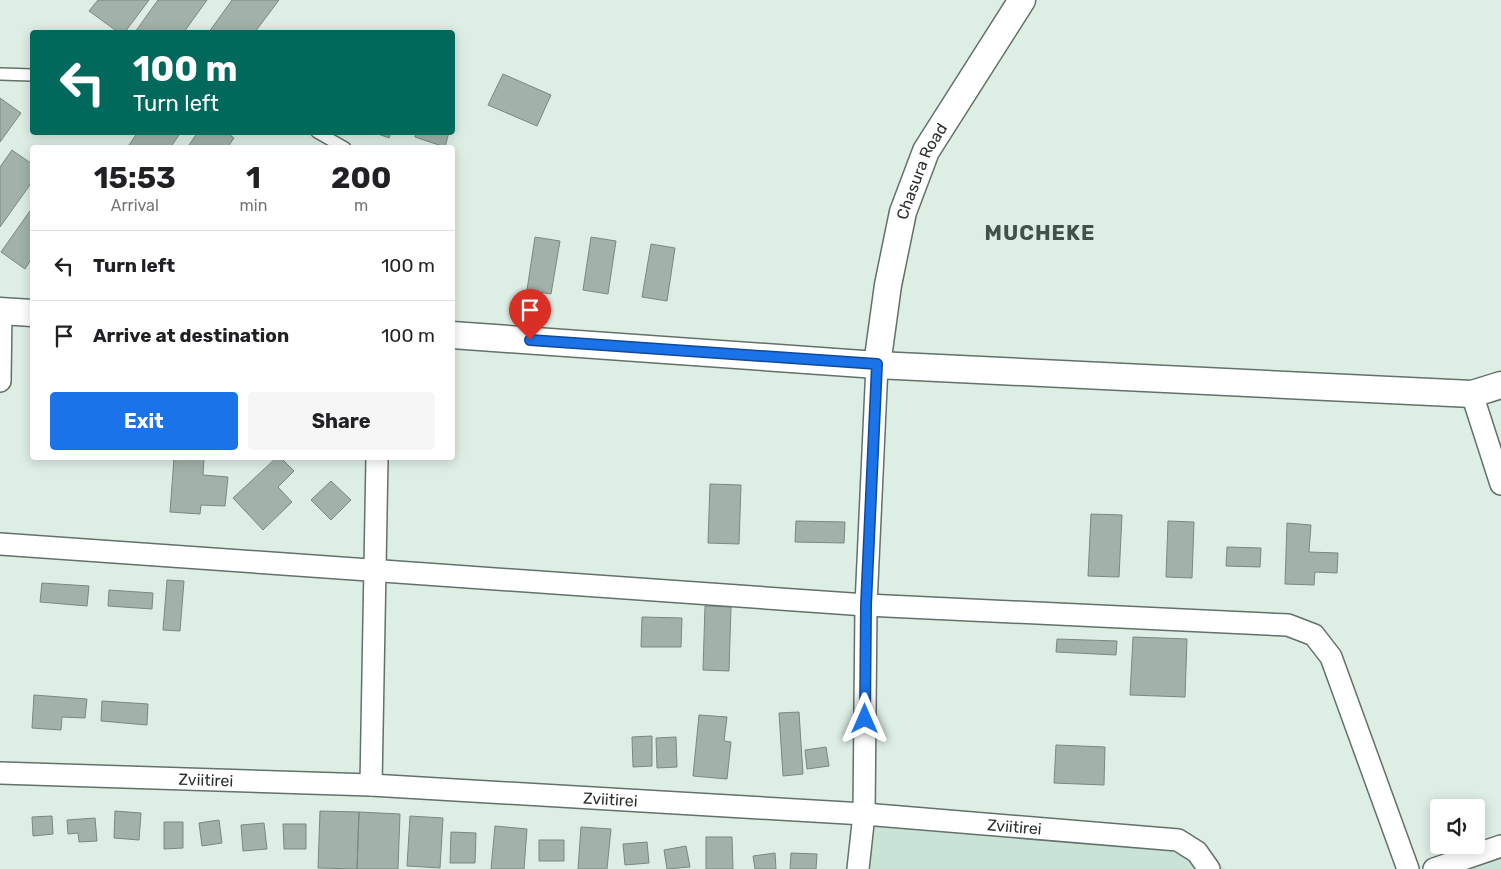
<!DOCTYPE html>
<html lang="en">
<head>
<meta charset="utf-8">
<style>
	body { margin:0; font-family:Rubik,sans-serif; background:#f6f6f6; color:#202124; height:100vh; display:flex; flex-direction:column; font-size:19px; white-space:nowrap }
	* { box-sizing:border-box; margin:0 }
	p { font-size:16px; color:#757577 }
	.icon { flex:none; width:28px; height:28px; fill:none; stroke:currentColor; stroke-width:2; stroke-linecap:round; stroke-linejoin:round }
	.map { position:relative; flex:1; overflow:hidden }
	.panel { position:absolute; left:30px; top:145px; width:425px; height:315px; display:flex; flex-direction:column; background:#fff; border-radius:5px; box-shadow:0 2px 12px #0003 }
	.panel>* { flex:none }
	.banner { position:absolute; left:30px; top:30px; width:425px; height:105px; border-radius:5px; box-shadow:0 2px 12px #0003; background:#00695c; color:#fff; overflow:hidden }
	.controls { position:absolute; left:1430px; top:799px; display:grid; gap:10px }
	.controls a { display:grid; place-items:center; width:55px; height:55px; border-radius:5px; background:#fff; box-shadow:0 2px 12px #0003; font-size:25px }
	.pin { position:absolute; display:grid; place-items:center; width:42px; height:42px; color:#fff; margin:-51px -21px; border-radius:50% 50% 50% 0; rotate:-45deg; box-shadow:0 0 5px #0007 }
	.pin .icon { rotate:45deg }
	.me { position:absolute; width:55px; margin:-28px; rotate:0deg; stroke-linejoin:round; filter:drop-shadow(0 0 4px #0008) }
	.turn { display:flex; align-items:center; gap:18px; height:105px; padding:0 20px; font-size:22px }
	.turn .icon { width:65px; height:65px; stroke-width:2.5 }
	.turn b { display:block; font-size:35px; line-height:42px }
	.eta { display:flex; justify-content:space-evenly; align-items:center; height:85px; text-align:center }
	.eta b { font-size:30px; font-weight:700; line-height:35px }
	.action { display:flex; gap:10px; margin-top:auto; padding:10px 20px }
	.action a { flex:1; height:58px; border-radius:5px; background:#1a73e8; color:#fff; font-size:20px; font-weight:700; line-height:58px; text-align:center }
	.action a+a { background:#f6f6f6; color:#202124 }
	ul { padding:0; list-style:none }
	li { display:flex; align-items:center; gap:15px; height:70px; padding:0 20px; border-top:1px solid #e0e0e0 }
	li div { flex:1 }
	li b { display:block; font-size:19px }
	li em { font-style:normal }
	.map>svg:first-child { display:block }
	.built { fill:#cae3d7 }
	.building { fill:#a1b2a9; stroke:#798981 }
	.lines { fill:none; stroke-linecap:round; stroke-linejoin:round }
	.service-casing { stroke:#627169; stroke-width:14 }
	.minor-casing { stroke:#627169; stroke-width:24 }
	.tertiary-casing { stroke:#627169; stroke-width:29 }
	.service { stroke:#fff; stroke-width:11 }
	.minor { stroke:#fff; stroke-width:21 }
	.tertiary { stroke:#fff; stroke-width:26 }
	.route-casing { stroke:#114b97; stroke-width:12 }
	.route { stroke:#1a73e8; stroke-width:9 }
	.labels { text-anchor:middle; stroke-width:4; stroke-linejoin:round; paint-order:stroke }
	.street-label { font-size:16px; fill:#2b312e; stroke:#ddeee5 }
	.district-label { font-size:21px; font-weight:bold; letter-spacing:1px; fill:#43514a; stroke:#ddeee5 }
</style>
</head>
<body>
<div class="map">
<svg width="1501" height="869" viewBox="0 0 1501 869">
	<rect width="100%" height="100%" fill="#ddeee5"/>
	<path class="built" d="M873,823L1196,837L1225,869H867Z
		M1501,858V869H1469Z"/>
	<path class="building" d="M98,0H149L125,32H118L89,11Z
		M158,0H207L184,32H135Z
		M232,0H279L255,32H209Z
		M503,74L551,95L537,126L488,105Z
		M0,98L21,113L0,142Z
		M138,132H181L170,148H127Z
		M198,132H226L234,138L227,148H187Z
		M373,132H391L389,138Z
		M416,132H449L445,147L415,137Z
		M12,150L32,164V182L0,227V167Z
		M32,208V258L25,269L1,252Z
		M535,237L560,241L551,294L527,290Z
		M591,237L616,241L608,294L583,290Z
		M651,244L675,248L667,301L642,297Z
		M174,458H204L203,475L228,477L225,506L201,505L200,514L170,512Z
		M276,458H281L294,471L278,487L292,502L263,530L233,498Z
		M331,481L351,500L331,520L311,500Z
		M710,484L741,485L739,544L708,543Z
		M1091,514L1122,515L1119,577L1088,576Z
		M796,521L845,522L844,543L795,542Z
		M1168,521L1194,522L1192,578L1166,577Z
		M1287,523L1311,525L1309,552L1338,553L1337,573L1315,572L1314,585L1285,584Z
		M1227,547L1261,548L1260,567L1226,566Z
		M167,580L184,581L180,631L163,630Z
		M42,583L89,586L87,606L40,602Z
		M109,590L153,593L152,609L108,606Z
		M705,606L731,607L729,671L703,670Z
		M642,617L682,618L681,647H641Z
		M1133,637L1187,639L1185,697L1130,695Z
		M1057,639L1117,641L1116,655L1056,652Z
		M34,695L87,699L85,718L62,717L61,730L32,728Z
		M102,701L148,704L147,725L101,721Z
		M799,712L803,774L783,776L779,713Z
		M699,715L727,717L724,741L731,742L727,779L693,776Z
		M652,736V766L633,767L632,737Z
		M676,737L677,767L657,768L656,738Z
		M1056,745L1105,747L1104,785L1054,783Z
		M826,747L829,766L807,769L805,750Z
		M115,811L141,813L139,840L114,838Z
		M320,811L359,812L357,869L318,868Z
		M359,812L400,814L398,869H357Z
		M52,816L53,834L33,836L32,817Z
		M410,816L443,818L440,868L407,866Z
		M95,818L97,841L79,842L78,833L68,834L67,820Z
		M219,820L222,843L202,846L199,823Z
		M164,822H183V848L164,849Z
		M264,823L267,849L243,851L241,825Z
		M283,824H306V849H284Z
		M495,826L527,829L524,869H491Z
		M581,827L611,829L607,869H578Z
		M451,832L476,833L475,863H450Z
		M706,837H732L733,869H706Z
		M539,840H564V861H539Z
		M647,842L649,863L625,865L623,844Z
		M686,846L690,867L667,869L664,850Z
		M775,853L776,869H755L753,856Z
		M791,853L817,854L816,869H790Z"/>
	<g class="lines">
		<g class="service-casing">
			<path id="service" d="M0,74L32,75
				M317,132L345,148"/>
		</g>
		<g class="minor-casing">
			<g id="minor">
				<path d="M0,381L1,311"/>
				<path d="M1472,394L1501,484"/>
				<path d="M0,544L866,605L1288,625L1314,635L1331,657L1408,869"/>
				<path id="s1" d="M0,773L371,785L864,814L1178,840L1197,852L1209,869"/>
				<path d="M371,785L377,458"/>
				<path d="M858,869L864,814L866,605L877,365"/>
				<path d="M1434,869L1501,846"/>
			</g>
		</g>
		<g class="tertiary-casing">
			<g id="tertiary">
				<path d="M0,311L32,313"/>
				<path d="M452,335L877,365L1472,394L1501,385"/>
				<path id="s2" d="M877,365L888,285L903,212L926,151L1022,0"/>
			</g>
		</g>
		<use href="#service" class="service"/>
		<use href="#minor" class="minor"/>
		<use href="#tertiary" class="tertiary"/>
	</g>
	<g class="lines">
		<g class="route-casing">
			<path id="route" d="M530,340L877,364L866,605L865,719"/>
		</g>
		<use href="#route" class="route"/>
	</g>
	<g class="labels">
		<g class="street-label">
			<text dy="6" stroke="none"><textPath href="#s2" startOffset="200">Chasura Road</textPath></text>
			<text dy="6" stroke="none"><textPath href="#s1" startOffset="206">Zviitirei</textPath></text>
			<text dy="6" stroke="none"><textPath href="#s1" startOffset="611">Zviitirei</textPath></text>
			<text dy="6" stroke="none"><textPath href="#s1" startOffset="1016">Zviitirei</textPath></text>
		</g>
		<g class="district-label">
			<text x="1040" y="240">MUCHEKE</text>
		</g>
	</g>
</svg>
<div class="controls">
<a><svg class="icon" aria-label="sound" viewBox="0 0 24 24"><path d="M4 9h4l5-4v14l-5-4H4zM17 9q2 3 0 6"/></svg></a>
</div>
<div class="pin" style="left:530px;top:340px;background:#d93025"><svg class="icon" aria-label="arrive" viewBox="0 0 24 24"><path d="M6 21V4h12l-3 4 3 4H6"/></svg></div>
<svg class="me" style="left:865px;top:719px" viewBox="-20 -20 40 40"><path d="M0-17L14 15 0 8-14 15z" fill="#1a73e8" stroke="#fff" stroke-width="4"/></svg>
<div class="banner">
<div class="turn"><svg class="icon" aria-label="left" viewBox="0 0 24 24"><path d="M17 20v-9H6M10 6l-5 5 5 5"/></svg><div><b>100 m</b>Turn left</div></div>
</div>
<section class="panel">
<div class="eta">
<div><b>15:53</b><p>Arrival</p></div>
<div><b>1</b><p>min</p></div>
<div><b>200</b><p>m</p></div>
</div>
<ul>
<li><svg class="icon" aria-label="left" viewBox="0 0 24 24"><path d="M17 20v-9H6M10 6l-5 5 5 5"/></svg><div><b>Turn left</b></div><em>100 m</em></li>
<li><svg class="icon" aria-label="arrive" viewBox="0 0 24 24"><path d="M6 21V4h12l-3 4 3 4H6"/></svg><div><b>Arrive at destination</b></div><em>100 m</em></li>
</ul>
<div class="action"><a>Exit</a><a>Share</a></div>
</section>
</div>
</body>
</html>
